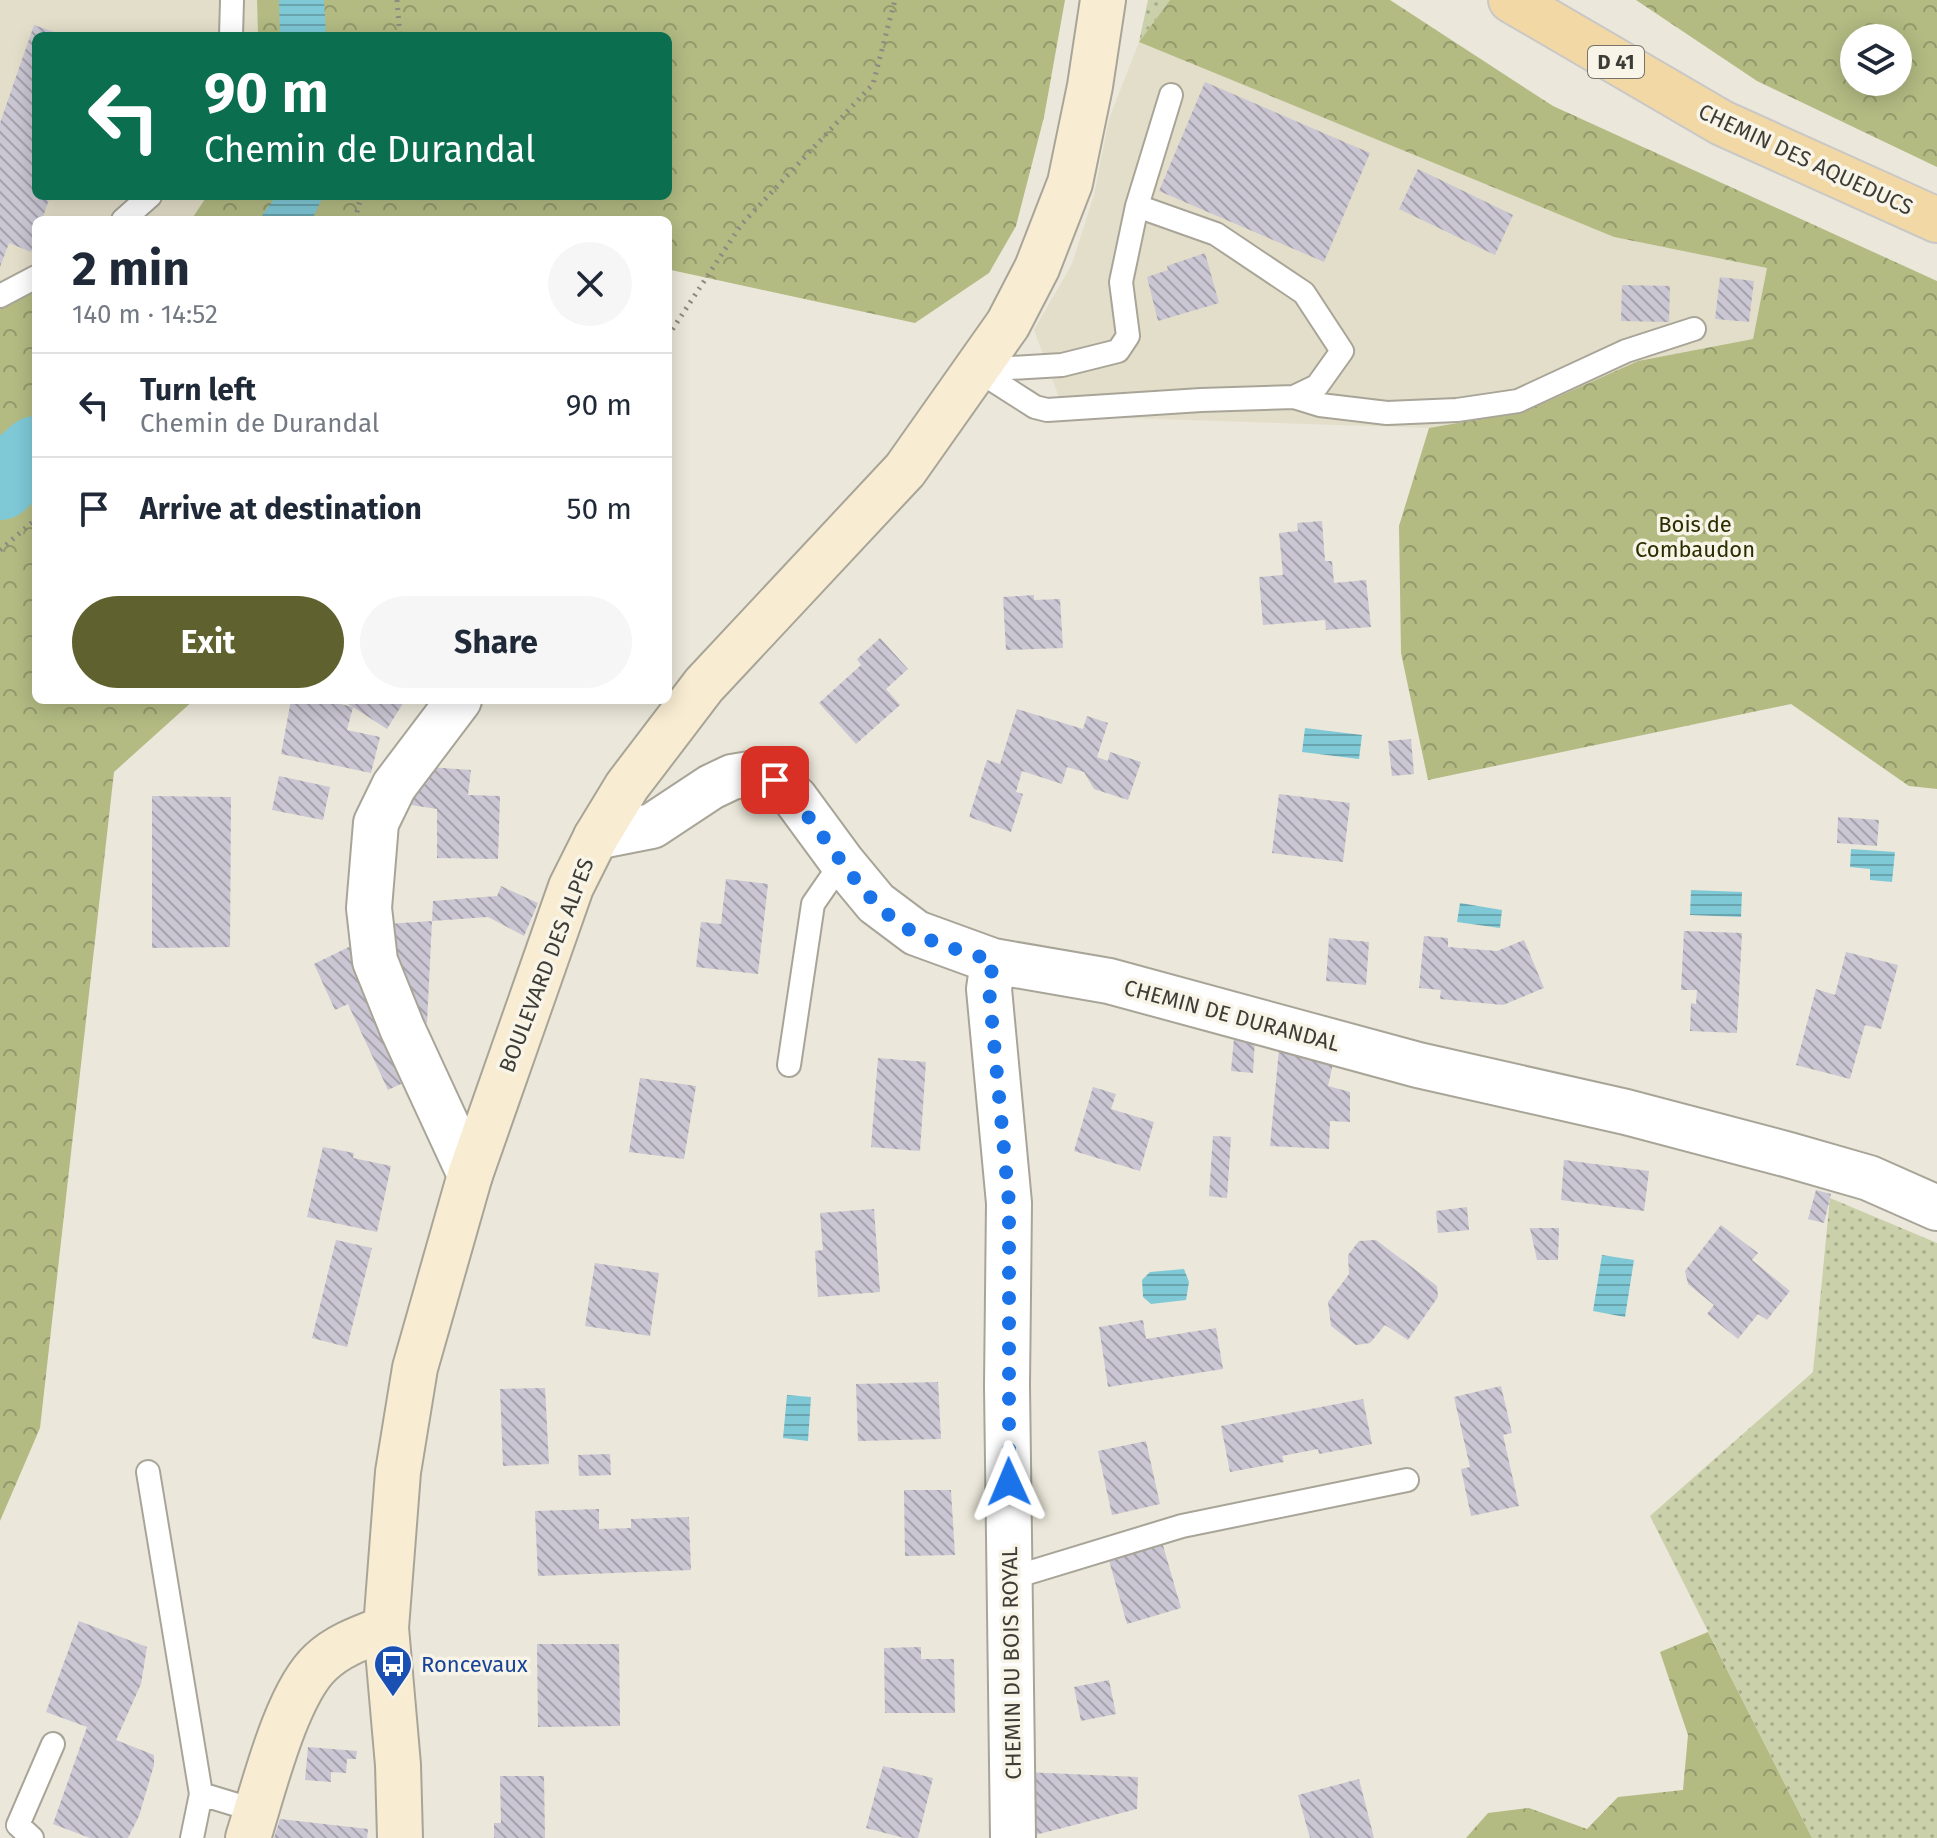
<!DOCTYPE html>
<html lang="en">
<head>
<meta charset="utf-8">
<style>
	body { margin:0; font-family:"Fira Sans",sans-serif; background:#f6f6f7; color:#1f2937; height:100vh; display:flex; flex-direction:column; font-size:30px; white-space:nowrap }
	* { box-sizing:border-box; margin:0 }
	p { font-size:26px; color:#747a83 }
	.icon { flex:none; width:44px; height:44px; fill:none; stroke:currentColor; stroke-width:2; stroke-linecap:round; stroke-linejoin:round }
	.map { position:relative; flex:1; overflow:hidden }
	.panel { position:absolute; left:32px; top:216px; width:640px; height:488px; display:flex; flex-direction:column; background:#fff; border-radius:12px; box-shadow:0 4px 20px #0003 }
	.panel>* { flex:none }
	.guide { position:absolute; left:32px; top:32px; width:640px; height:168px; border-radius:12px; box-shadow:0 4px 20px #0003; background:#0b6e4f; color:#fff; overflow:hidden }
	.controls { position:absolute; left:1840px; top:24px; display:grid; gap:16px }
	.controls a { display:grid; place-items:center; width:72px; height:72px; border-radius:50%; background:#fff; box-shadow:0 4px 20px #0003; font-size:40px }
	.pin { position:absolute; display:grid; place-items:center; width:68px; height:68px; color:#fff; margin:-34px; border-radius:16px; box-shadow:0 4px 12px #0006 }
	.me { position:absolute; width:88px; margin:-44px; rotate:359deg; stroke-linejoin:round; filter:drop-shadow(0 0 6px #0008) }
	.turn { display:flex; align-items:center; gap:28px; height:168px; padding:0 40px; font-size:36px }
	.turn .icon { width:104px; height:104px; stroke-width:2.5 }
	.turn b { display:block; font-size:56px; line-height:68px }
	.round { display:grid; place-items:center; flex:none; width:84px; height:84px; border-radius:42px; background:#f6f6f7 }
	.head { display:flex; align-items:center; justify-content:space-between; height:136px; padding:0 40px }
	h1 { font-size:48px; font-weight:700; line-height:60px }
	.action { display:flex; gap:16px; margin-top:auto; padding:16px 40px }
	.action a { flex:1; height:92px; border-radius:48px; background:#5f612e; color:#fff; font-size:32px; font-weight:700; line-height:92px; text-align:center }
	.action a+a { background:#f6f6f7; color:#1f2937 }
	ul { padding:0; list-style:none }
	li { display:flex; align-items:center; gap:24px; height:104px; padding:0 40px; border-top:2px solid #e0e1e3 }
	li div { flex:1 }
	li b { display:block; font-size:30px }
	li em { font-style:normal }
	.map>svg:first-child { display:block }
	.built { fill:#e3dec9 }
	.grass { fill:url(#grass-dots) }
	.forest { fill:url(#forest-crowns); fill-rule:evenodd }
	.water { fill:url(#water-rules) }
	.lines { fill:none; stroke-linecap:round; stroke-linejoin:round }
	.river { stroke:#7fc9d7; stroke-width:72 }
	.building { fill:url(#building-back-hatch) }
	.lane-casing { stroke:#a8a598; stroke-width:26 }
	.street-casing { stroke:#a8a598; stroke-width:48 }
	.secondary-casing { stroke:#a8a598; stroke-width:48 }
	.primary-casing { stroke:#c9c8c7; stroke-width:48 }
	.path { stroke:#8d8a81; stroke-width:5; stroke-dasharray:2 6; stroke-linecap:butt }
	.lane { stroke:#fff; stroke-width:22 }
	.street { stroke:#fff; stroke-width:44 }
	.secondary { stroke:#f8ecd2; stroke-width:44 }
	.primary { stroke:#f1d8a5; stroke-width:44 }
	.route { stroke:#1a73e8; stroke-width:14; stroke-dasharray:0 25.2 }
	.labels { text-anchor:middle; stroke-width:7; stroke-linejoin:round; paint-order:stroke }
	.shield { fill:#f8f4e7; stroke:#76736c; stroke-width:2 }
	.shield-label { font-size:20px; font-weight:bold; fill:#3e3c37 }
	.street-label { font-size:22px; fill:#3e3c37; stroke:#f8f4e7 }
	.park-label { font-size:22px; fill:#2a2e01; stroke:#f8f4e7 }
	.transit-label { font-size:22px; fill:#164399; stroke:#f8f4e7; text-anchor:start }
</style>
</head>
<body>
<div class="map">
<svg width="1937" height="1838" viewBox="0 0 1937 1838">
	<defs>
		<pattern id="grass-dots" width="8" height="8" patternUnits="userSpaceOnUse" patternTransform="scale(2)"><rect width="8" height="8" fill="#cad0a9"/><path d="M2 2h.1M6 6h.1" fill="none" stroke="#a5aa8a" stroke-width="1.8" stroke-linecap="round"/></pattern>
		<pattern id="forest-crowns" width="20" height="18" patternUnits="userSpaceOnUse" patternTransform="scale(2)"><rect width="20" height="18" fill="#b3bb83"/><path d="M2 6a3 3 0 1 1 6 0M12 15a3 3 0 1 1 6 0" fill="none" stroke="#93996c"/></pattern>
		<pattern id="water-rules" width="6" height="5" patternUnits="userSpaceOnUse" patternTransform="scale(2)"><rect width="6" height="5" fill="#7fc9d7"/><path d="M0 2.5h6" fill="none" stroke="#69a4af"/></pattern>
		<pattern id="building-back-hatch" width="6" height="6" patternUnits="userSpaceOnUse" patternTransform="scale(2)"><rect width="6" height="6" fill="#cac6d3"/><path d="M-1 5l2 2M0 0l6 6M5-1l2 2" fill="none" stroke="#a5a2ac"/></pattern>
	</defs>
	<rect width="100%" height="100%" fill="#ebe7da"/>
	<path class="built" d="M0,0H257L258,36H36V196H207L191,220H36V278L0,301Z
		M1139,42L1614,237L1767,268L1753,339L1638,361L1526,411L1429,428L1066,416L1034,330L1072,264L1094,195L1109,119Z"/>
	<path class="grass" d="M1148,0H1170L1139,42Z
		M1830,1198L1937,1243V1838H1812L1650,1516L1813,1372Z"/>
	<path class="forest" d="M257,0H1065L1044,117L1016,226L989,273L915,323L671,270L668,272V220H191L207,196H668V36H258Z
		M1170,0H1390L1553,106L1937,281V789L1909,786L1791,704L1428,780L1401,653L1399,526L1429,428L1526,411L1638,361L1753,339L1767,268L1614,237L1139,42Z
		M1636,0H1937V167L1757,81ZM1898,38V82H1854V38Z
		M36,278V700H194L114,772L40,1428L0,1521V301Z
		M1708,1632L1812,1838H1466L1488,1813L1529,1808L1587,1829L1618,1797L1683,1790L1688,1735L1660,1652Z"/>
	<path class="water" d="M279,0H324L326,36H280Z
		M276,196H323L312,220H259Z
		M1305,728L1362,735L1359,759L1302,752Z
		M1851,849L1895,852L1892,882L1870,880V869L1850,867Z
		M1691,890L1742,892L1741,917L1690,915Z
		M1460,903L1502,910L1500,928L1457,922Z
		M1602,1255L1634,1260L1625,1317L1593,1311Z
		M1184,1269L1189,1282L1186,1300L1151,1304L1143,1297L1142,1280L1150,1272Z
		M787,1395L811,1397L808,1441L783,1438Z"/>
	<g class="lines">
		<path class="river" d="M0,484L36,452"/>
	</g>
	<path class="building" d="M34,25L66,36H36V196H50L42,220H36V237L31,252L9,243L0,267V123Z
		M1205,82L1370,153L1324,262L1159,191Z
		M1418,169L1513,215L1495,255L1399,209Z
		M1205,253L1219,303L1158,321L1147,277L1168,270L1167,266Z
		M1720,277L1754,281L1749,322L1715,319Z
		M1622,285L1670,286L1669,322L1621,321Z
		M1322,521L1325,561H1332L1334,583L1366,580L1371,627L1326,630L1325,620L1263,625L1259,577L1283,575L1279,533L1298,531L1297,523Z
		M1034,595V600L1060,599L1063,648L1006,650L1003,597Z
		M880,638L908,669L886,689L900,705L856,744L819,703L861,665L857,659Z
		M291,700H322L353,707L342,700H405L387,729L353,707L347,730L380,737L371,773L281,754Z
		M1017,709L1083,729L1087,716L1108,723L1097,757L1108,761L1110,752L1141,762L1128,800L1094,789L1084,772L1067,767L1062,784L1022,771L1016,792L1023,794L1011,832L969,817L987,760L1000,764Z
		M1411,739L1414,774L1392,776L1388,741Z
		M429,767L471,770L468,795L500,796L498,859L437,858V809L405,804Z
		M279,776L330,787L323,820L272,810Z
		M1279,794L1350,803L1343,862L1272,853Z
		M152,796L231,797L230,947L152,948Z
		M1838,817L1879,820L1877,846L1837,843Z
		M726,879L768,884L758,974L696,967L701,922L721,924Z
		M501,886L538,903L524,936L488,917L432,921L433,901L497,896Z
		M432,921L427,1023L416,1026L387,924Z
		M1684,931L1742,933L1737,1033L1690,1031L1691,1003L1696,1004L1697,990H1681Z
		M1424,936L1448,938V947L1497,951L1524,940L1544,988L1503,1005L1440,999L1441,990L1419,988Z
		M1329,938L1369,942L1366,985L1326,981Z
		M359,942L414,1078L388,1090L348,1004L335,1010L314,964Z
		M1846,952L1898,965L1881,1029L1865,1025L1850,1079L1796,1065L1816,989L1835,995Z
		M1234,1038L1255,1039L1253,1073L1231,1071Z
		M1279,1049L1334,1059L1328,1086L1350,1092V1122L1330,1121L1329,1149L1270,1146Z
		M878,1058L926,1062L920,1151L871,1147Z
		M640,1078L696,1086L684,1159L629,1152Z
		M1093,1087L1116,1094L1111,1109L1154,1122L1140,1171L1074,1151Z
		M1213,1136L1231,1137L1227,1198L1209,1196Z
		M323,1147L354,1153L353,1158L391,1166L377,1232L307,1217Z
		M1564,1160L1649,1171L1644,1211L1561,1200Z
		M1816,1190L1831,1194L1824,1223L1808,1219Z
		M1467,1207L1469,1230L1438,1233L1436,1211Z
		M874,1209L880,1292L818,1297L815,1251L823,1250L820,1213Z
		M1721,1225L1758,1253L1752,1260L1790,1291L1767,1320L1758,1314L1738,1339L1707,1314L1714,1305L1688,1284L1685,1271Z
		M1530,1228H1559L1558,1260H1537Z
		M336,1240L372,1248L347,1347L312,1338Z
		M1376,1240L1437,1286L1438,1297L1408,1340L1385,1325L1370,1343L1356,1345L1331,1326L1328,1302L1349,1274L1348,1255L1359,1241Z
		M595,1263L659,1273L650,1336L585,1326Z
		M1143,1320L1146,1339L1216,1328L1223,1369L1108,1387L1099,1327Z
		M938,1382L941,1439L858,1441L856,1384Z
		M1501,1386L1512,1433L1503,1435L1519,1506L1471,1516L1461,1469L1470,1467L1454,1397Z
		M545,1388L549,1464L503,1466L500,1389Z
		M1363,1399L1372,1444L1319,1454L1318,1449L1282,1456L1284,1462L1230,1472L1221,1426Z
		M1146,1441L1160,1504L1112,1515L1098,1451Z
		M610,1454L611,1475L579,1476L578,1455Z
		M904,1490H951L955,1555L905,1556Z
		M599,1509V1529L631,1528V1519L689,1517L691,1570L538,1576L535,1511Z
		M1162,1542L1181,1608L1127,1624L1108,1557Z
		M79,1621L147,1647L141,1684L116,1740L154,1755V1765L139,1816L128,1838H90L53,1824L87,1727L46,1712Z
		M537,1644H619L620,1726L538,1727Z
		M921,1647V1659H954L955,1713H885L884,1648Z
		M1109,1680L1116,1714L1081,1721L1074,1687Z
		M308,1747L357,1751L356,1759H347L346,1773L331,1772V1782L305,1780Z
		M883,1766L933,1778L918,1838H904L866,1828Z
		M1024,1772L1138,1777L1137,1809L1031,1836Z
		M500,1776H544L545,1838H494V1823H501Z
		M1359,1779L1374,1838H1310L1298,1795Z
		M280,1819L368,1829L367,1838H274Z"/>
	<g class="lines">
		<g class="lane-casing">
			<path id="lane" d="M231,36L232,0
				M123,220L150,196
				M0,296L36,277
				M977,370L1035,407L1047,410L1201,400L1294,397L1317,386L1342,351L1304,293L1216,234L1137,206
				M977,370L1062,365L1118,351L1128,336L1121,282L1137,206L1171,95
				M1294,397L1320,405L1387,413L1457,410L1518,401L1626,351L1694,329
				M789,1065L813,904L842,862
				M148,1472L201,1794L257,1811
				M1011,1578L1182,1526L1407,1480
				M32,1838L18,1825L53,1744
				M192,1838L201,1794"/>
		</g>
		<g class="street-casing">
			<path id="street" d="M459,700L394,786L376,823L369,908L375,961L402,1028L470,1175
				M596,837L652,826L711,787L732,777L756,773L775,780L795,798L842,862L876,903L916,933L993,961L1109,981L1418,1065L1626,1112L1789,1155L1869,1178L1937,1208
				M993,961L989,989L1009,1203L1007,1386L1013,1838"/>
		</g>
		<g class="secondary-casing">
			<path id="secondary" d="M248,1838C263,1791 286,1694 321,1662C339,1645 363,1637 386,1628
				M400,1838L398,1765L386,1628L398,1472L415,1368L470,1175L571,887L596,837L627,786L704,685L905,470L1008,324L1037,268L1070,183L1090,86L1103,0"/>
		</g>
		<g class="primary-casing">
			<path id="primary" d="M1511,0L1722,123L1937,220"/>
		</g>
		<path class="path" d="M397,0L400,36
			M355,220L361,196
			M668,336L741,225L873,84L895,0
			M0,550L36,519"/>
		<use href="#lane" class="lane"/>
		<use href="#street" class="street"/>
		<use href="#secondary" class="secondary"/>
		<use href="#primary" class="primary"/>
	</g>
	<g class="lines">
		<path class="route" d="M775,780C824,824 857,904 917,934C940,946 968,952 993,961L989,989L1009,1203V1482"/>
	</g>
	<defs>
		<g id="bus-pin" transform="scale(2)"><path d="M0 17L-7.5 6A9.5 9.5 0 1 1 7.5 6Z" fill="#1a4fb4" stroke="#f8f4e7"/><path d="M-5-6H5V4H4V6H2V4H-2V6H-4V4H-5ZM-3.5-4V0h7V-4ZM-3.5 1.2v1.5H-2V1.2ZM2 1.2v1.5H3.5V1.2Z" fill="#fff"/></g>
	</defs>
	<g fill-rule="evenodd">
		<use href="#bus-pin" x="393" y="1664"/>
	</g>
	<g class="labels">
		<rect class="shield" x="1588" y="46" width="56" height="32" rx="6"/>
		<g class="shield-label">
			<text x="1616" y="69">D 41</text>
		</g>
		<g class="street-label">
			<text transform="translate(1806 159) rotate(25)" y="8">CHEMIN DES AQUEDUCS</text>
			<text transform="translate(546 965) rotate(-69)" y="8">BOULEVARD DES ALPES</text>
			<text transform="translate(1232 1015) rotate(15)" y="8">CHEMIN DE DURANDAL</text>
			<text transform="translate(1011 1663) rotate(-91)" y="8">CHEMIN DU BOIS ROYAL</text>
		</g>
		<g class="park-label">
			<text x="1695" y="532">Bois de<tspan x="1695" dy="25">Combaudon</tspan></text>
		</g>
		<g class="transit-label">
			<text x="421" y="1672">Roncevaux</text>
		</g>
	</g>
</svg>
<div class="controls">
<a><svg class="icon" aria-label="layers" viewBox="0 0 24 24"><path d="M12 4l9 5-9 5-9-5zM3 14l9 5 9-5"/></svg></a>
</div>
<div class="pin" style="left:775px;top:780px;background:#d93025"><svg class="icon" aria-label="arrive" viewBox="0 0 24 24"><path d="M6 21V4h12l-3 4 3 4H6"/></svg></div>
<svg class="me" style="left:1009px;top:1482px" viewBox="-20 -20 40 40"><path d="M0-17L14 15 0 8-14 15z" fill="#1a73e8" stroke="#fff" stroke-width="4"/></svg>
<div class="guide">
<div class="turn"><svg class="icon" aria-label="left" viewBox="0 0 24 24"><path d="M17 20v-9H6M10 6l-5 5 5 5"/></svg><div><b>90 m</b>Chemin de Durandal</div></div>
</div>
<section class="panel">
<div class="head"><div><h1>2 min</h1><p>140 m · 14:52</p></div><a class="round"><svg class="icon" aria-label="close" viewBox="0 0 24 24"><path d="M6 6l12 12M18 6L6 18"/></svg></a></div>
<ul>
<li><svg class="icon" aria-label="left" viewBox="0 0 24 24"><path d="M17 20v-9H6M10 6l-5 5 5 5"/></svg><div><b>Turn left</b><p>Chemin de Durandal</p></div><em>90 m</em></li>
<li><svg class="icon" aria-label="arrive" viewBox="0 0 24 24"><path d="M6 21V4h12l-3 4 3 4H6"/></svg><div><b>Arrive at destination</b></div><em>50 m</em></li>
</ul>
<div class="action"><a>Exit</a><a>Share</a></div>
</section>
</div>
</body>
</html>
